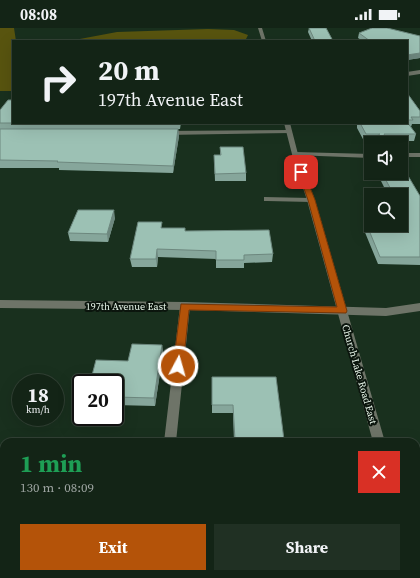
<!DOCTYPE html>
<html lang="en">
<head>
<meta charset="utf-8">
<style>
	body { margin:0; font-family:"Source Serif 4",serif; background:#203023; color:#f1f3f6; height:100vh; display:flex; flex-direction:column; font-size:15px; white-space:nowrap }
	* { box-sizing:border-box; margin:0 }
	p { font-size:13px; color:#9da4a1 }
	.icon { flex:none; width:22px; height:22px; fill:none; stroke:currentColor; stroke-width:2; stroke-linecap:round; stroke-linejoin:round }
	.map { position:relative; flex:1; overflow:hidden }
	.drawer { position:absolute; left:0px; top:410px; width:420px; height:140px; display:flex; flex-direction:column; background:#132416; border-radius:12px 12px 0 0; box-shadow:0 4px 16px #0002,0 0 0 1px #324135 }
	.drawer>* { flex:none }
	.top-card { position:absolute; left:12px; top:12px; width:396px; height:84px; border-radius:0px; box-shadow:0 4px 16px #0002,0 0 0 1px #324135; background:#132416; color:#f1f3f6; overflow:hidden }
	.buttons { position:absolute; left:364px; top:108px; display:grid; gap:8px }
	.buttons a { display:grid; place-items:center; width:44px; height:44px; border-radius:0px; background:#132416; box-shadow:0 4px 16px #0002,0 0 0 1px #324135; font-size:20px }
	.speed { position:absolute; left:12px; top:346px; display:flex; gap:8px; font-size:20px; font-weight:700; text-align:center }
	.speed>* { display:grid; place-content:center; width:52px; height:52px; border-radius:50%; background:#132416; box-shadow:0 4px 16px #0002,0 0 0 1px #324135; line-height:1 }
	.speed small { font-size:10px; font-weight:400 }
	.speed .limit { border:2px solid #111; border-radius:6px; background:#fff; color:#111 }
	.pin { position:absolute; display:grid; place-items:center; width:34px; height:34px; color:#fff; margin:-17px; border-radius:8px; box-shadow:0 2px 6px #0006 }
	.me { position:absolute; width:44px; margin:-22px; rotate:6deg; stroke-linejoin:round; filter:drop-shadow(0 0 3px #0008) }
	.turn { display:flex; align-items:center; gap:14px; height:84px; padding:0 20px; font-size:18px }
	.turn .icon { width:52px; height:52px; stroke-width:2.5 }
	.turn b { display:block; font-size:28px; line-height:34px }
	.round { display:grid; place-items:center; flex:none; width:42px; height:42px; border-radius:0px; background:#203023 }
	.head { display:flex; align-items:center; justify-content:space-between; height:68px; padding:0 20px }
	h1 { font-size:24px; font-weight:700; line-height:30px; color:#1e9e55 }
	.button { display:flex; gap:8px; margin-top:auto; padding:8px 20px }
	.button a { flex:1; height:46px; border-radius:0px; background:#b45309; color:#fff; font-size:16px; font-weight:700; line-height:46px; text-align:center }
	.button a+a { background:#203023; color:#f1f3f6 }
	.status { display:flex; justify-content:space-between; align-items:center; height:28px; padding:0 20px; background:#132416; direction:ltr }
	.status svg { height:11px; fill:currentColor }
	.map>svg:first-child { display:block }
	.forest { fill:#58540f }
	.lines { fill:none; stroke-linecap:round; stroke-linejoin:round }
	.service { fill:#6e7468; fill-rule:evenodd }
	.minor { fill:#6e7468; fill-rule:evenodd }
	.tertiary { fill:#6e7468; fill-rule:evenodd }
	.wall { fill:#86a69b }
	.shaded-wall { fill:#6d877e }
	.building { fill:#9cc1b4; stroke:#6d877e }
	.route { fill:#b45309; stroke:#753606 }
	.labels { text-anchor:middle; stroke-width:4; stroke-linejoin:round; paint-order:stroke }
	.street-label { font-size:10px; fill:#ebf9ed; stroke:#0b150d }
</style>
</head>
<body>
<div class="status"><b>08:08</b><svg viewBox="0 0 49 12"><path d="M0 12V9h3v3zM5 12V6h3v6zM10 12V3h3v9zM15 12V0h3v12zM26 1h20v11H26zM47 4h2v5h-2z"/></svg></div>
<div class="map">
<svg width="420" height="550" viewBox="0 0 420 550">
	<rect width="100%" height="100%" fill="#19301e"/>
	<path class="forest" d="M0,0H14L16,13H13V63H0Z
		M208,1L234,2L248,7L245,13H69L117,4Z"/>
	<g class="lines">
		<path class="service" d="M295,124L371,126V130L293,127V125Z
			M401,125H420V129H401Z
			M264,169L311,170L315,172L311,174L267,173H264Z
			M185,274L189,275L190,278L176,414H164L180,278L181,275Z
			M112,546H128L126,550H110Z"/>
		<path class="minor" d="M420,42V46L407,48V44Z
			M289,102L291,103V105L165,107L162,105L165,103Z
			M0,272L185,274L386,280L420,275V283L386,288L185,282L0,280Z"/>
		<path class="tertiary" d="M258,0H262L266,13H262Z
			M284,95H290L299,130L315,172L385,414H373L307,172L293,130Z
			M416,534L420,536V550H411L410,546H416Z"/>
	</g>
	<path class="wall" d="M309,0H326L333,13H312L308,4Z
		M359,5L420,8V30L407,32V13H363L358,10Z
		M407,65L420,83V96H412L411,99L416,106L414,113H388L371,115V125L370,124L367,120L369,113H364L357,100V95H407Z
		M0,82L13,95H181L180,101H178L179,108L173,145L59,142V140H0Z
		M220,119L246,145V153H215L214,127H220Z
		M378,145H401L420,168V237L378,236L364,202L366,195L401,197V167H388L378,147Z
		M115,190L108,214L70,213L68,205Z
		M162,200L186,203L273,226L272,234L244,235V240H216V231L158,229L157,239H132L130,231Z
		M162,317L163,325L155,378L115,377V355Z
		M212,349L284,412L283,414H234L233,385H212Z"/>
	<path class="shaded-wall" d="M420,25V30L407,32V27Z
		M178,101L179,108L173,145V138Z
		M114,182L115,190L108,214L107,206Z
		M157,221L158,229L157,239L156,231Z
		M162,317L163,325L155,378L154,370Z"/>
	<path class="building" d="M309,0H326L333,13H315Z
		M372,0H387L420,8V25L407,27V13H370L359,5Z
		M407,65L420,83V89H411L413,92H407Z
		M8,72H13V95H0V82Z
		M407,94L416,106H384L389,115H371V117L369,112L380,106H366L360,95H407Z
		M0,101H178L173,138L57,134L58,133L0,132Z
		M220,119H243L246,145L215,146L214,127H221Z
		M401,136L420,168V229H380L366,195H371V197H401V190H406L401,181V167H394L382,145H401Z
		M78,182H114L107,206L68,205Z
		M138,194H162L161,200H185V203L269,202L273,226L244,227V232H216V223L157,221L156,231H130Z
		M132,316L162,317L154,370L115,369V355H90L96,332L128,333Z
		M212,349H276L284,412H235L233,377H212Z
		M196,546H282L281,550H195Z"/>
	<path class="route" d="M301,142L304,144L315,172L347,283L346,285L189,282L183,338L182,341L178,342L174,341L173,338L181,276L337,279L308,172L298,144Z"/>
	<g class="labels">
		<g class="street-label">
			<text x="126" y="282">197th Avenue East</text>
			<text transform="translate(360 346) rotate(74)" y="4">Church Lake Road East</text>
		</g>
	</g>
</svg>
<div class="buttons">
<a><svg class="icon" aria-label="sound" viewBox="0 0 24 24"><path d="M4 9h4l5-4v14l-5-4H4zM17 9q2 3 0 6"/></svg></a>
<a><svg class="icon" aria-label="search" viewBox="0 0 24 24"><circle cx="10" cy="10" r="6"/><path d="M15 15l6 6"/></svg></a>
</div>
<div class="speed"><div>18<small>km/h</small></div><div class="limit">20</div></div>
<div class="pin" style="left:301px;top:144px;background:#d93025"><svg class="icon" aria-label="arrive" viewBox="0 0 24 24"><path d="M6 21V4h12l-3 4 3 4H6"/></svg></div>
<svg class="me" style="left:178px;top:338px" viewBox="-20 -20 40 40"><circle r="17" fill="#b45309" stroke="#fff" stroke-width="3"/><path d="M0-11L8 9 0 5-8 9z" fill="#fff"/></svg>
<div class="top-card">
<div class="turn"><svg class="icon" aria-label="right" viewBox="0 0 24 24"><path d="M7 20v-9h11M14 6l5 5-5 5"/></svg><div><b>20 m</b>197th Avenue East</div></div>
</div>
<section class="drawer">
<div class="head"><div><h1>1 min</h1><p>130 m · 08:09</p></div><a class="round" style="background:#d93025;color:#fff"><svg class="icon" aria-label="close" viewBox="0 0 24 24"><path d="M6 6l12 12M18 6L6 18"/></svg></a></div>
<div class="button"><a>Exit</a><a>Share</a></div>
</section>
</div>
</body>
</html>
